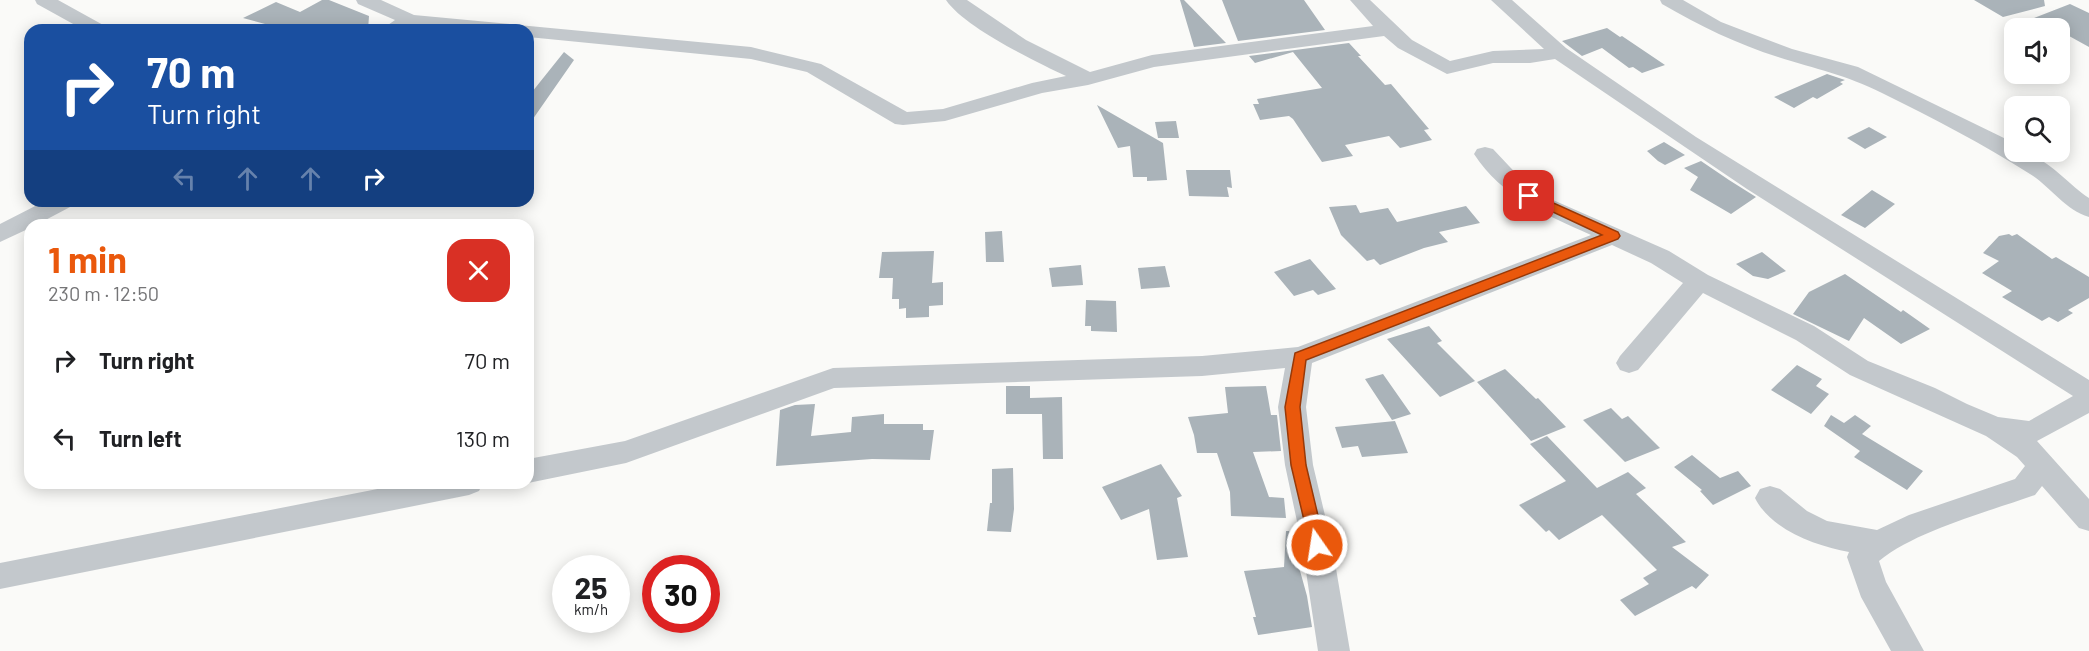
<!DOCTYPE html>
<html lang="en">
<head>
<meta charset="utf-8">
<style>
	body { margin:0; font-family:Barlow,sans-serif; background:#f2f2f2; color:#202124; height:100vh; display:flex; flex-direction:column; font-size:22px; white-space:nowrap }
	* { box-sizing:border-box; margin:0 }
	p { font-size:20px; color:#757577 }
	.icon { flex:none; width:33px; height:33px; fill:none; stroke:currentColor; stroke-width:2; stroke-linecap:round; stroke-linejoin:round }
	.map { position:relative; flex:1; overflow:hidden }
	.drawer { position:absolute; left:24px; top:219px; width:510px; height:270px; display:flex; flex-direction:column; background:#fff; border-radius:18px; box-shadow:0 3px 15px #0003 }
	.drawer>* { flex:none }
	.hud { position:absolute; left:24px; top:24px; width:510px; height:183px; border-radius:18px; box-shadow:0 3px 15px #0003; background:#1a4fa0; color:#fff; overflow:hidden }
	.fabs { position:absolute; left:2004px; top:18px; display:grid; gap:12px }
	.fabs a { display:grid; place-items:center; width:66px; height:66px; border-radius:12px; background:#fff; box-shadow:0 3px 15px #0003; font-size:30px }
	.speed { position:absolute; left:552px; top:555px; display:flex; gap:12px; font-size:30px; font-weight:700; text-align:center }
	.speed>* { display:grid; place-content:center; width:78px; height:78px; border-radius:50%; background:#fff; box-shadow:0 3px 15px #0003; line-height:1 }
	.speed small { font-size:15px; font-weight:400 }
	.speed .limit { border:9px solid #d22; background:#fff; color:#111 }
	.pin { position:absolute; display:grid; place-items:center; width:51px; height:51px; color:#fff; margin:-26px; border-radius:12px; box-shadow:0 3px 9px #0006 }
	.me { position:absolute; width:66px; margin:-33px; rotate:347deg; stroke-linejoin:round; filter:drop-shadow(0 0 4px #0008) }
	.turn { display:flex; align-items:center; gap:21px; height:126px; padding:0 24px; font-size:27px }
	.turn .icon { width:78px; height:78px; stroke-width:2.5 }
	.turn b { display:block; font-size:42px; line-height:51px }
	.lanes { display:flex; align-items:center; height:57px; padding:0 24px; background:#0003; justify-content:center; gap:30px; direction:ltr }
	.lanes .off { opacity:.35 }
	.round { display:grid; place-items:center; flex:none; width:63px; height:63px; border-radius:18px; background:#f2f2f2 }
	.summary { display:flex; align-items:center; justify-content:space-between; height:102px; padding:0 24px }
	h1 { font-size:36px; font-weight:700; line-height:45px; color:#ea580c }
	ul { padding:0; list-style:none }
	li { display:flex; align-items:center; gap:18px; height:78px; padding:0 24px }
	li div { flex:1 }
	li b { display:block; font-size:22px }
	li em { font-style:normal }
	.map>svg:first-child { display:block }
	.building { fill:#aab3b9 }
	.lines { fill:none; stroke-linecap:round; stroke-linejoin:round }
	.minor { fill:#c3c8cc; fill-rule:evenodd }
	.route { fill:#ea580c; stroke:#983908; stroke-width:1.5 }
</style>
</head>
<body>
<div class="map">
<svg width="2089" height="651" viewBox="0 0 2089 651">
	<rect width="100%" height="100%" fill="#fafaf8"/>
	<path class="building" d="M322,0H329L369,16L368,30H287L243,18L276,2L300,12Z
		M1180,0H1184L1226,43L1194,47Z
		M1222,0H1304L1325,30L1238,41Z
		M1974,0H2044L2045,6L2003,17Z
		M2070,4L2089,13V47L2060,31V28H2054L2034,18Z
		M1607,28L1620,37L1622,36L1665,65L1642,73L1633,67L1629,68L1602,48L1582,56L1562,41Z
		M1349,43L1361,56H1358L1385,85L1391,84L1429,129L1424,130L1432,140L1400,148L1389,136L1345,145L1353,156L1322,162L1293,119L1289,116L1260,120L1253,104H1259L1257,99L1322,88L1293,52L1255,63L1249,56Z
		M564,52L574,60L528,126V97Z
		M1827,74L1845,80L1840,82L1843,84L1817,99L1813,97L1794,108L1774,97Z
		M1097,105L1163,143L1167,180L1147,181V177H1133L1130,146L1118,148Z
		M1176,121L1179,138H1158L1155,122Z
		M1869,127L1887,137L1865,149L1847,138Z
		M1664,142L1685,155L1665,165L1658,161L1647,151Z
		M1701,161L1729,180L1756,197L1731,214L1690,190L1698,177L1684,168Z
		M1186,170H1230L1232,188L1227,187L1229,197L1189,196Z
		M1872,190L1895,204L1865,228L1841,215Z
		M1356,205L1360,213L1388,208L1397,222L1466,206L1480,223L1439,232L1448,242L1424,248L1380,265L1374,259L1367,261L1341,235L1329,207Z
		M1002,231L1004,262H986L985,232Z
		M2009,234L2012,236L2017,234L2052,259L2056,257L2089,277V298L2068,310L2073,313L2058,322L2049,317L2042,321L2002,297L2012,291L1982,273L1999,261L1983,253L1999,236Z
		M934,251L932,283L943,282V305L929,306V317L906,318V308L899,309V299H892L893,278H879L882,252Z
		M1762,252L1786,271L1768,279L1753,276L1736,264Z
		M1310,259L1336,289L1318,295L1313,290L1294,296L1274,272Z
		M1081,265L1083,285L1052,287L1049,268Z
		M1165,266L1170,287L1141,289L1138,268Z
		M1845,274L1901,312L1903,310L1930,329L1901,344L1864,318L1849,341L1793,314L1809,292Z
		M1086,300L1116,301L1117,332L1091,331V326H1085Z
		M1429,326L1442,341L1437,343L1475,381L1440,397L1387,339Z
		M1797,365L1822,379L1816,386L1829,394L1811,414L1771,390Z
		M1505,369L1536,399L1538,398L1566,427L1531,441L1477,382Z
		M1383,374L1411,414L1392,420L1365,379Z
		M1006,386H1030V398L1062,397L1063,459H1043L1042,414H1006Z
		M1266,386L1271,415H1277L1281,451L1253,452L1269,497L1284,498L1286,518L1231,516L1230,492L1217,453H1197L1194,435L1188,417L1228,413L1225,387Z
		M815,404L811,436L851,432L852,417L884,414V424H923V430H934L930,460L872,459L776,466L780,410L795,405Z
		M1611,408L1622,419L1628,416L1660,448L1625,462L1583,420Z
		M1831,415L1844,423L1855,415L1871,426L1862,434L1923,471L1907,490L1854,457L1860,451L1824,426Z
		M1395,421L1408,453L1362,457L1358,446L1342,448L1335,427Z
		M1547,436L1597,488L1628,472L1646,488L1636,494L1686,542L1672,547L1709,575L1696,589L1692,586L1635,616L1620,600L1649,584L1643,578L1657,570L1602,515L1559,540L1549,530L1546,532L1519,505L1566,481L1530,444Z
		M1692,455L1720,478L1738,471L1751,486L1713,505L1700,491L1702,490L1674,467Z
		M1161,464L1182,496L1177,498L1188,557L1157,560L1149,509L1121,520L1102,487Z
		M1013,468L1014,509L1011,532L987,531L990,503H992V469Z
		M1286,531H1289L1307,596L1312,627L1258,635L1253,617H1256L1244,571L1284,567Z"/>
	<g class="lines">
		<path class="minor" d="M35,0H58L105,26L108,30H84L37,4Z
			M356,0H381L414,15L751,47L821,64L907,112L943,109L1032,83L1066,76C1036,62 964,27 946,0H967L1026,40L1090,72L1152,55L1373,26L1350,0H1370L1412,40L1450,61L1493,51L1544,49L1491,0H1512L1566,48L1696,137L2089,380V413L2037,441L2089,499V531L2079,528L2042,486L2035,495C1988,512 1917,530 1879,561L1886,582L1924,651H1891L1861,597L1847,557L1849,552C1816,546 1771,530 1755,498L1760,489L1770,486L1780,489L1807,511L1827,521L1877,530L1909,515L2015,479L2025,466L2017,457L1986,436L1850,375L1796,340L1703,293L1638,370L1629,373L1620,370L1616,363L1620,356L1683,283L1651,263L1612,245L1312,363L1306,407L1313,465L1332,545L1350,651H1318L1302,545L1285,465L1278,407L1285,368L1202,376L834,388L626,463L528,483V459L625,441L833,368L1202,356L1298,347L1591,235C1546,215 1502,197 1474,154L1477,149L1485,147L1493,149L1525,183L1553,200L1669,251L1708,275L1814,326L1868,361L1935,388L1967,404L1998,417L2029,421L2073,396L1747,189L1555,59L1530,63H1493L1447,74L1398,48L1384,36L1154,67L1088,85L1042,93L945,121L903,125L895,124L807,72L751,59L528,37V30H456L413,26L406,30H381L395,20L358,4Z
			M1660,0H1683L1721,22L1747,32L1792,49L1858,67L2006,139L2014,145V152C2044,152 2066,183 2089,198V217C2065,210 2051,187 2030,174C1983,144 1933,118 1882,93C1846,75 1816,69 1778,57C1737,44 1700,26 1662,4Z
			M45,201H75L72,206L36,225H30V228L0,242V224Z
			M408,483H483L479,491L469,495L0,589V563Z"/>
	</g>
	<path class="route" d="M1529,192L1618,232L1620,236L1618,239L1306,360L1300,407L1306,465L1325,545L1323,550L1317,552L1311,550L1291,465L1285,407L1295,353L1602,235L1525,199L1523,196Z"/>
</svg>
<div class="fabs">
<a><svg class="icon" aria-label="sound" viewBox="0 0 24 24"><path d="M4 9h4l5-4v14l-5-4H4zM17 9q2 3 0 6"/></svg></a>
<a><svg class="icon" aria-label="search" viewBox="0 0 24 24"><circle cx="10" cy="10" r="6"/><path d="M15 15l6 6"/></svg></a>
</div>
<div class="speed"><div>25<small>km/h</small></div><div class="limit">30</div></div>
<div class="pin" style="left:1529px;top:196px;background:#d93025"><svg class="icon" aria-label="arrive" viewBox="0 0 24 24"><path d="M6 21V4h12l-3 4 3 4H6"/></svg></div>
<svg class="me" style="left:1317px;top:545px" viewBox="-20 -20 40 40"><circle r="17" fill="#ea580c" stroke="#fff" stroke-width="3"/><path d="M0-11L8 9 0 5-8 9z" fill="#fff"/></svg>
<div class="hud">
<div class="turn"><svg class="icon" aria-label="right" viewBox="0 0 24 24"><path d="M7 20v-9h11M14 6l5 5-5 5"/></svg><div><b>70 m</b>Turn right</div></div>
<div class="lanes"><svg class="icon off" aria-label="left" viewBox="0 0 24 24"><path d="M17 20v-9H6M10 6l-5 5 5 5"/></svg><svg class="icon off" aria-label="ahead" viewBox="0 0 24 24"><path d="M12 20V5M6 11l6-6 6 6"/></svg><svg class="icon off" aria-label="ahead" viewBox="0 0 24 24"><path d="M12 20V5M6 11l6-6 6 6"/></svg><svg class="icon" aria-label="right" viewBox="0 0 24 24"><path d="M7 20v-9h11M14 6l5 5-5 5"/></svg></div>
</div>
<section class="drawer">
<div class="summary"><div><h1>1 min</h1><p>230 m · 12:50</p></div><a class="round" style="background:#d93025;color:#fff"><svg class="icon" aria-label="close" viewBox="0 0 24 24"><path d="M6 6l12 12M18 6L6 18"/></svg></a></div>
<ul>
<li><svg class="icon" aria-label="right" viewBox="0 0 24 24"><path d="M7 20v-9h11M14 6l5 5-5 5"/></svg><div><b>Turn right</b></div><em>70 m</em></li>
<li><svg class="icon" aria-label="left" viewBox="0 0 24 24"><path d="M17 20v-9H6M10 6l-5 5 5 5"/></svg><div><b>Turn left</b></div><em>130 m</em></li>
</ul>
</section>
</div>
</body>
</html>
